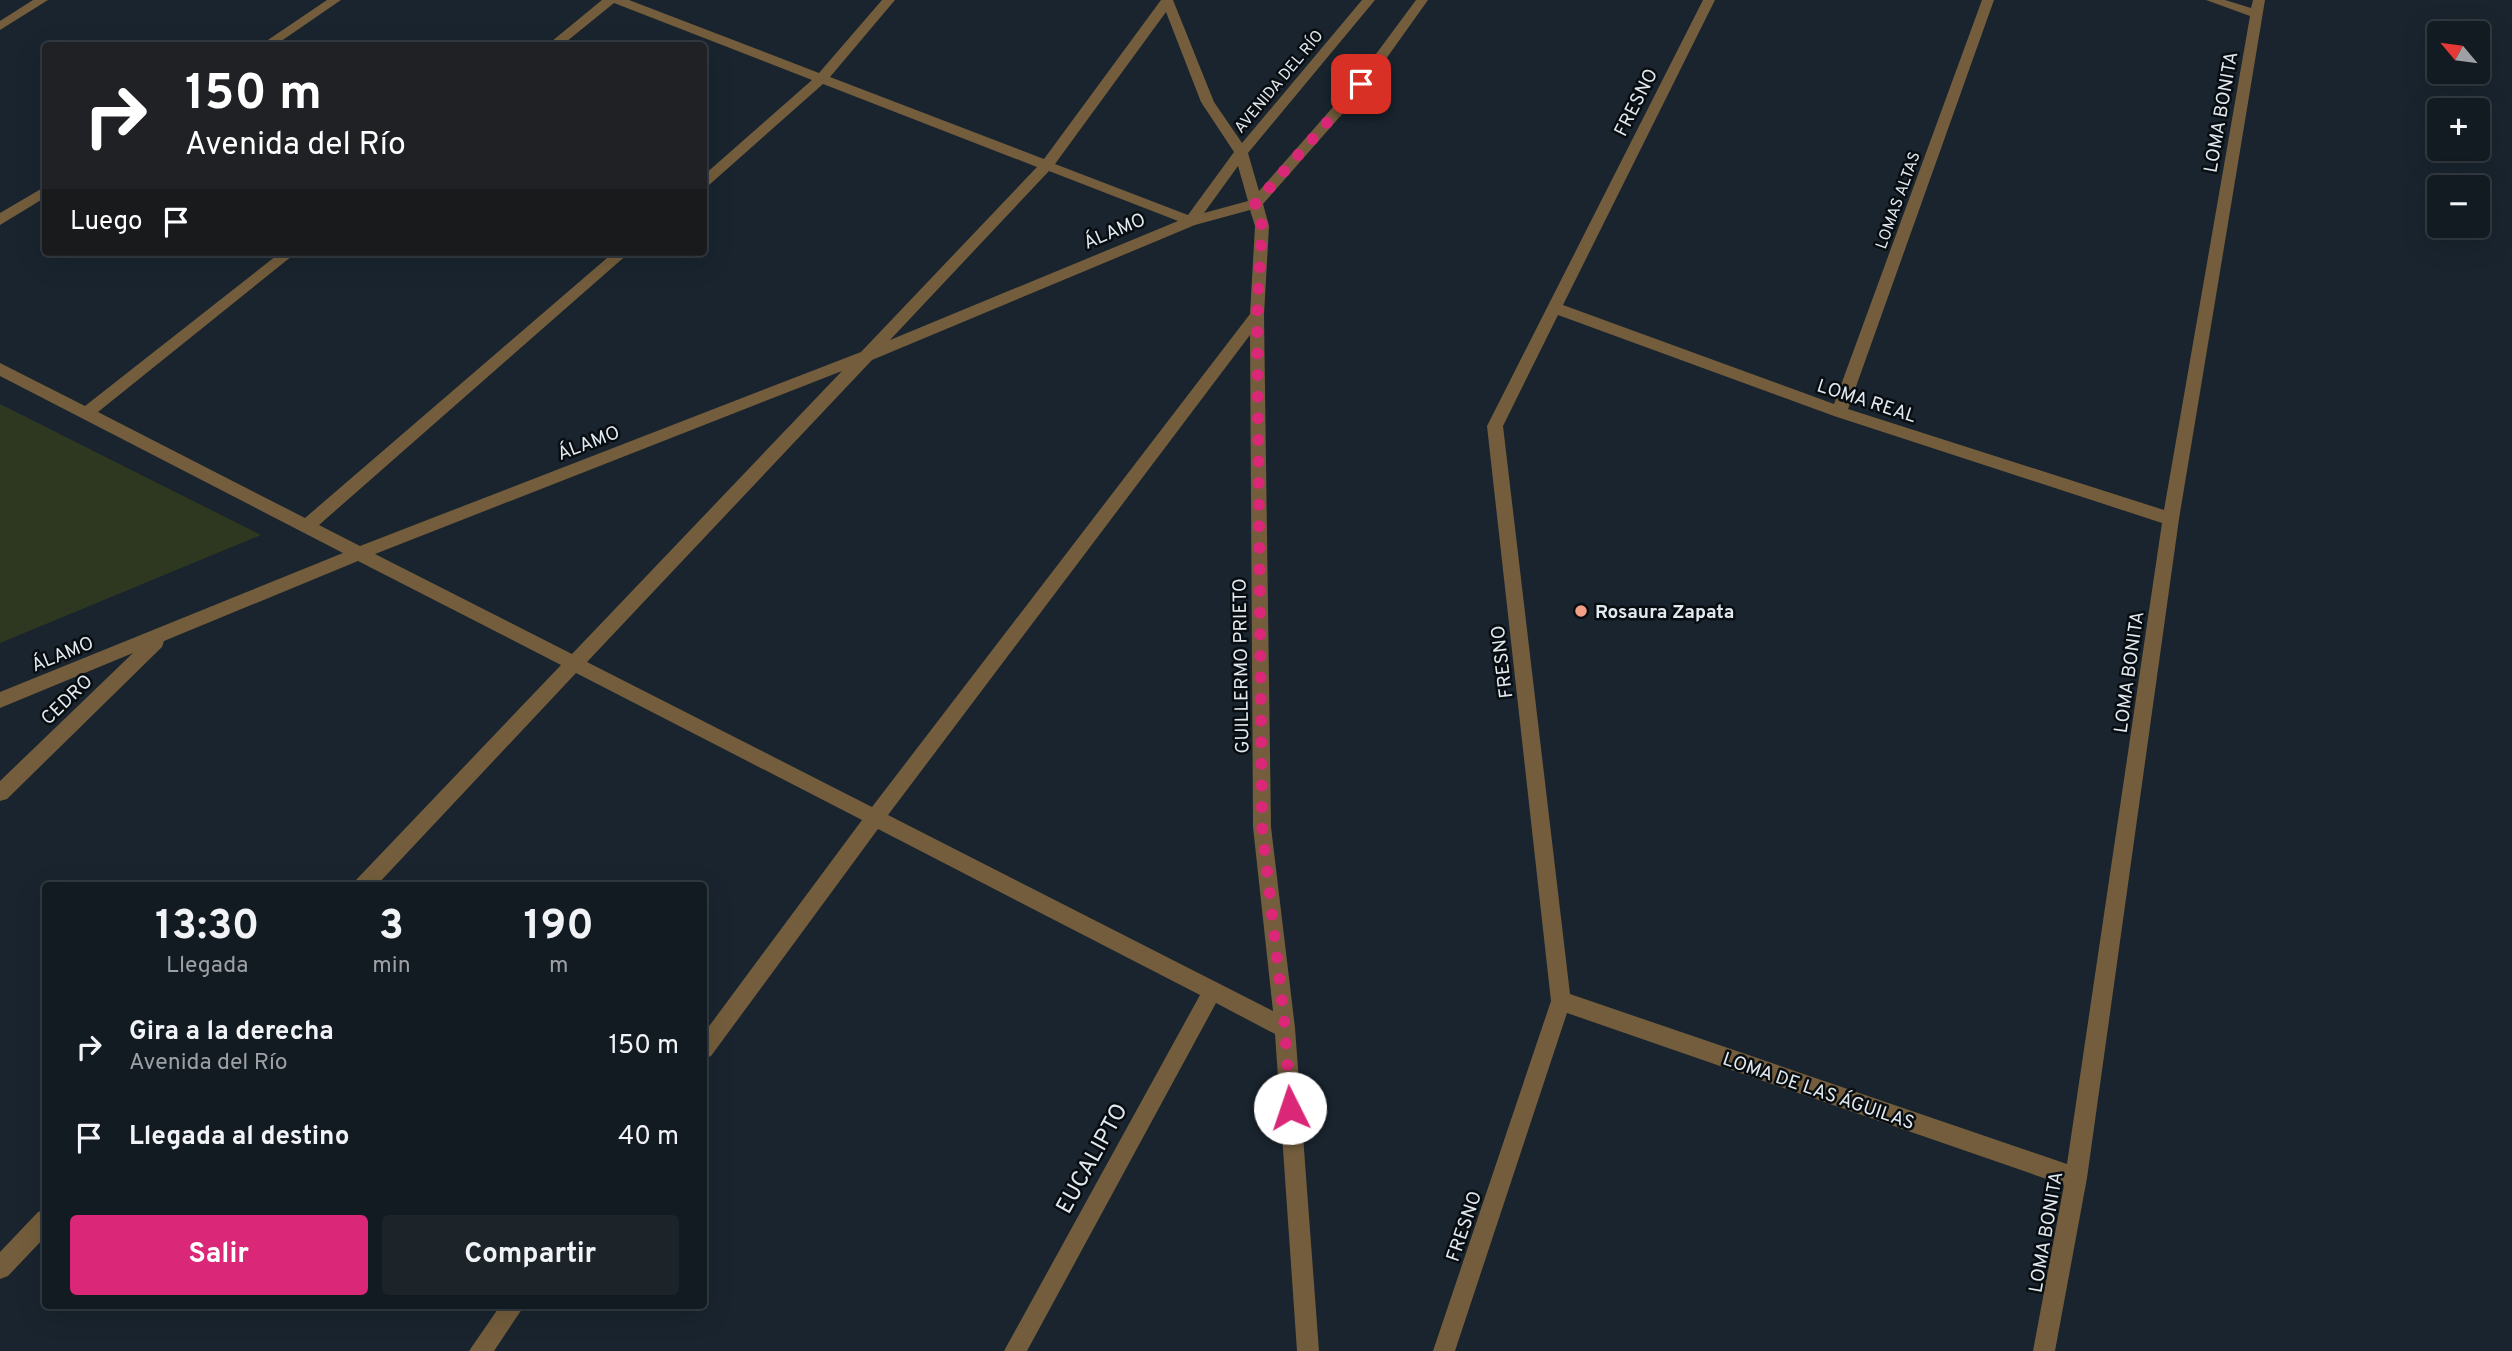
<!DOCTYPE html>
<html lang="es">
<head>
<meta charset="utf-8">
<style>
	body { margin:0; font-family:Overpass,sans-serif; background:#1c242a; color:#f1f3f6; height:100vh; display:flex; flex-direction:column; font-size:26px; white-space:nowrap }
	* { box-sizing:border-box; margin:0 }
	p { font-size:23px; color:#9da1a5 }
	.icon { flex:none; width:38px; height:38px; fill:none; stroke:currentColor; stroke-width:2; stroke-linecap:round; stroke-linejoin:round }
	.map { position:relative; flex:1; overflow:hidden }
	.details { position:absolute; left:42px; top:882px; width:665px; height:427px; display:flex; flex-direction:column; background:#131b22; border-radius:7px; box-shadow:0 7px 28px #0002,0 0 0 2px #323940 }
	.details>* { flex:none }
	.hud { position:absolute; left:42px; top:42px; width:665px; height:214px; border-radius:7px; box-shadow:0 7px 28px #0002,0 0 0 2px #323940; background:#202124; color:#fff; overflow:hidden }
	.needle { width:46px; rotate:299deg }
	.controls { position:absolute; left:2427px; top:21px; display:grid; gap:14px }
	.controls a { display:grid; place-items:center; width:63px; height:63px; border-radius:7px; background:#131b22; box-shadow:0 7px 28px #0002,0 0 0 2px #323940; font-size:35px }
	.pin { position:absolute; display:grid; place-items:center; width:60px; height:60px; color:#fff; margin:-30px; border-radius:14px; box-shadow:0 4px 10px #0006 }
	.me { position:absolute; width:77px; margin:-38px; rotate:356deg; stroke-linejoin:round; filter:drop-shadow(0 0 5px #0008) }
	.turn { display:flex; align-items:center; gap:24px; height:147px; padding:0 28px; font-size:32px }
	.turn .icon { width:91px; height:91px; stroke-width:2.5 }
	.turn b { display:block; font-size:49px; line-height:60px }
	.then { display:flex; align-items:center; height:66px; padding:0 28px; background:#0003; gap:14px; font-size:26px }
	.eta { display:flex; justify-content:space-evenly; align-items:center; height:119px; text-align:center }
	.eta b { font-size:42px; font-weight:700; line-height:49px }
	.primary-button { display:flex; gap:14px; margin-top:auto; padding:14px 28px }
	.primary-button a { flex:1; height:80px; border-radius:7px; background:#db2777; color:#fff; font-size:28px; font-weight:700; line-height:80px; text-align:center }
	.primary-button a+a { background:#1c242a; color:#f1f3f6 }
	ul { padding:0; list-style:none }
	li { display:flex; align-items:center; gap:21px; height:91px; padding:0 28px }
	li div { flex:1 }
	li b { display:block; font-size:26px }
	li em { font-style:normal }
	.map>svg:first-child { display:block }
	.green { fill:#2e3820 }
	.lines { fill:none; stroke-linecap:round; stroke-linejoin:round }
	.minor { fill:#735d3c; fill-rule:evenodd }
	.route { stroke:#db2777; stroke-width:12; stroke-dasharray:0 21.6 }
	.poi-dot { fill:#f39f86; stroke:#080d11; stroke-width:2.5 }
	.labels { text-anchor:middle; stroke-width:5; stroke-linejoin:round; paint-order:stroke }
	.far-street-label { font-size:16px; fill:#e1e9ef; stroke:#080d11 }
	.street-label { font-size:19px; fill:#e1e9ef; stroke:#080d11 }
	.poi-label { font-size:19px; font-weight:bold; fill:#e1e9ef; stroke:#080d11; text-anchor:start }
	.near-street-label { font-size:23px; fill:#e1e9ef; stroke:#080d11 }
</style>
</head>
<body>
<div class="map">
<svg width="2512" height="1351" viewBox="0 0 2512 1351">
	<rect width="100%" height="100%" fill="#19242e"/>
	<path class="green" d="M0,404L261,535L0,643Z"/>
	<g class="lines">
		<path class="minor" d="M33,0H48L0,30V21Z
			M327,0H341L274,46H259Z
			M602,0H629L819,73L882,0H895L830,77L1044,159L1161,0H1173L1214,102L1242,143L1362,0H1375L1248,153L1259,191L1356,81L1416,0H1428L1366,87L1263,204L1269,226L1264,315L1271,827L1295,1028L1319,1351H1297L1275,1034L1216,1003L1027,1351H1004L1200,995L878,829L711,1056L704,1059V1033L862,820L576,673L376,886H354L356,880L561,665L358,561L164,641L162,647L7,799L0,801V781L133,653L0,708V692L343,553L0,376V363L85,406L281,252H297L98,412L305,518L614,252H630L319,525L360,546L861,352L1037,167L823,84L709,185L704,186V175L812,80L614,3L561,46H546ZM1166,12L1201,102L1234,152L1188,215L1055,164ZM1238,166L1248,201L1204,213ZM1049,171L1178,221L890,340ZM1250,210L1255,226L1250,314L872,807L587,662L872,360L1195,225ZM1250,335L1253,827L1273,1011L888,815ZM842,371L572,654L375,554Z
			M1703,0H1715L1563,305L1834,404L1982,0H1994L1848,409L2164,510L2250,16L2206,0H2225L2251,8L2253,0H2265L2179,519L2087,1178L2055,1351H2033L2064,1185L1567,1013L1455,1351H1433L1551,1001L1487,426ZM1558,315L1834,416L2162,523L2067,1164L1570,994L1503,426Z
			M46,186V197L0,225V213Z
			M46,1209V1236L8,1276L0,1279V1252L38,1212Z
			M500,1306H524L494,1351H469Z"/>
	</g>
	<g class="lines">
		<path class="route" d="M1290,1108L1285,1028L1262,827L1257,315L1262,226L1255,204L1361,84"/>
	</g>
	<circle class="poi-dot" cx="1581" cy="611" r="7"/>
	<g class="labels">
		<g class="far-street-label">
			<text transform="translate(1278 81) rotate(-50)" y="6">AVENIDA DEL RÍO</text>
			<text transform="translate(1897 200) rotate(-70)" y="6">LOMAS ALTAS</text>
		</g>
		<g class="street-label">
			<text transform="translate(1635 102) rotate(-63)" y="7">FRESNO</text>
			<text transform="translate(2220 112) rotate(-80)" y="7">LOMA BONITA</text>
			<text transform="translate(1114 230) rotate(-23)" y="7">ÁLAMO</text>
			<text transform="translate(1867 400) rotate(18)" y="7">LOMA REAL</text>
			<text transform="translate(588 442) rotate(-21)" y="7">ÁLAMO</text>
			<text transform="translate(62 653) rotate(-22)" y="7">ÁLAMO</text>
			<text transform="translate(1501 662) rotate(-97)" y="7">FRESNO</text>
			<text transform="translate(1240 666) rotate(-91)" y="7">GUILLERMO PRIETO</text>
			<text transform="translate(2128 672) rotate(-82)" y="7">LOMA BONITA</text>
			<text transform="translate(66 699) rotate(-44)" y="7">CEDRO</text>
			<text transform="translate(1819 1090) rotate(19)" y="7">LOMA DE LAS ÁGUILAS</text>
			<text transform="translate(1463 1226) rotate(-71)" y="7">FRESNO</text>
			<text transform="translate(2045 1232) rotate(-80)" y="7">LOMA BONITA</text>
		</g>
		<g class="poi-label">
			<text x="1595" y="618">Rosaura Zapata</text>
		</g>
		<g class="near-street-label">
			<text transform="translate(1091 1158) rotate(-61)" y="8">EUCALIPTO</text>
		</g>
	</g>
</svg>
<div class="controls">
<a><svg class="needle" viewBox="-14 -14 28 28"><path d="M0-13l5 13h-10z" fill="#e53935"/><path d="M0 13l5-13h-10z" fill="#9da1a5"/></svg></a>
<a>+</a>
<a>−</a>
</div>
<div class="pin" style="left:1361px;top:84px;background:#d93025"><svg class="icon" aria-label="arrive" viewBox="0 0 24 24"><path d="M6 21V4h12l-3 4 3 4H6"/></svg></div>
<svg class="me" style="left:1290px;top:1108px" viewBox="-20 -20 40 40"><circle r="19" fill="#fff"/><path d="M0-13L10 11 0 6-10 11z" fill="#db2777"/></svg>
<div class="hud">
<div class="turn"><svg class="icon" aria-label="right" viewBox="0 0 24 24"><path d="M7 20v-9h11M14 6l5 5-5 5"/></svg><div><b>150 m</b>Avenida del Río</div></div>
<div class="then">Luego<svg class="icon" aria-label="arrive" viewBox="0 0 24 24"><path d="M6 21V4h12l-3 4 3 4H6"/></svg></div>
</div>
<section class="details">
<div class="eta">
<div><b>13:30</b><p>Llegada</p></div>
<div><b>3</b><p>min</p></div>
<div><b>190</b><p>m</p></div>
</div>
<ul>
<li><svg class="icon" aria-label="right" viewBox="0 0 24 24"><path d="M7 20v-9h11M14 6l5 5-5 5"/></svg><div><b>Gira a la derecha</b><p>Avenida del Río</p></div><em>150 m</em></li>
<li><svg class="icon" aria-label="arrive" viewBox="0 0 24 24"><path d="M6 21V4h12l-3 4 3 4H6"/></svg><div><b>Llegada al destino</b></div><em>40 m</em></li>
</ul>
<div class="primary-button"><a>Salir</a><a>Compartir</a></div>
</section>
</div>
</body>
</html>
